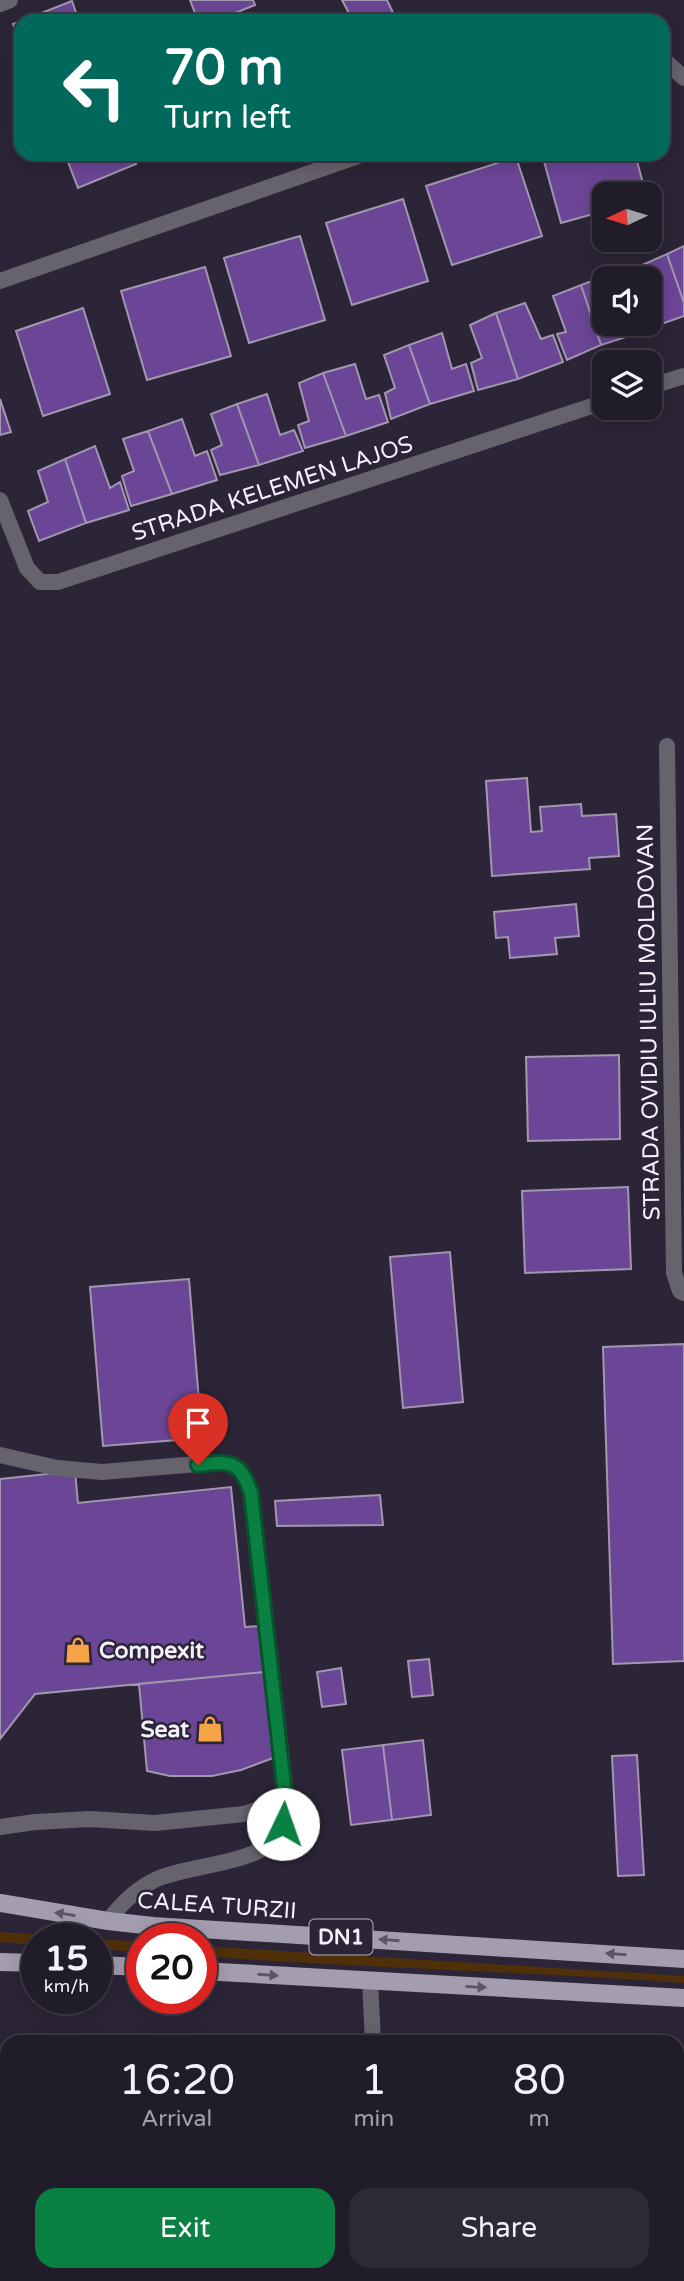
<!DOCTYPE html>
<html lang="en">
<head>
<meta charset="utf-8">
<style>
	body { margin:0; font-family:"Varela Round",sans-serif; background:#2d2935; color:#f1f3f6; height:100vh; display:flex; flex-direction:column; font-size:26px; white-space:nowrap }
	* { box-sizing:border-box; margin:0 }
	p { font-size:23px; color:#a2a1a8 }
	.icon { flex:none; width:38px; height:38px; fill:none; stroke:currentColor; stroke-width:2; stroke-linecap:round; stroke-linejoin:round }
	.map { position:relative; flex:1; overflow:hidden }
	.side { position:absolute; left:0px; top:2035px; width:684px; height:247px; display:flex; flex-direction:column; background:#211c29; border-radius:21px 21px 0 0; box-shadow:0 4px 18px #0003,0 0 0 2px #3e3a46 }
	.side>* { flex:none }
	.banner { position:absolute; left:14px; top:14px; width:656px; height:147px; border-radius:21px; box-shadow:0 4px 18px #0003,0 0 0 2px #3e3a46; background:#00695c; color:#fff; overflow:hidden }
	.needle { width:46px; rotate:266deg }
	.buttons { position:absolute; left:592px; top:182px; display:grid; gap:14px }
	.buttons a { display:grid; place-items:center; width:70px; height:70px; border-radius:14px; background:#211c29; box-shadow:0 4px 18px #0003,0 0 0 2px #3e3a46; font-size:35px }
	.speed { position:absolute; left:21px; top:1923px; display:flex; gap:14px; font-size:35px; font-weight:700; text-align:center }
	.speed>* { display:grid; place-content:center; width:91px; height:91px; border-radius:50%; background:#211c29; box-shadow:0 4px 18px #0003,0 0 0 2px #3e3a46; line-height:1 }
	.speed small { font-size:18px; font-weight:400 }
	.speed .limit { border:10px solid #d22; background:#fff; color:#111 }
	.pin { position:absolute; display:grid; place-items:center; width:60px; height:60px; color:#fff; margin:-72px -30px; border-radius:50% 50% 50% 0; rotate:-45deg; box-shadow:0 0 7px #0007 }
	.pin .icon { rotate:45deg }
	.me { position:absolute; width:77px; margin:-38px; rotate:3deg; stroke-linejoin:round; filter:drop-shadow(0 0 5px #0008) }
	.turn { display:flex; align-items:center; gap:24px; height:147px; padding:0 35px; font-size:32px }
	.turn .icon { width:91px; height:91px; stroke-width:2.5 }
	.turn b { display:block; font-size:49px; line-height:60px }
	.eta { display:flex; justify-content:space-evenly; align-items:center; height:119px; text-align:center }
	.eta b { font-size:42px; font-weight:600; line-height:49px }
	.button { display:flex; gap:14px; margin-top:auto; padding:14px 35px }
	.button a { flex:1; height:80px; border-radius:21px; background:#0b8043; color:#fff; font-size:28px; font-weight:600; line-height:80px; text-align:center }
	.button a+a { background:#2d2935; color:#f1f3f6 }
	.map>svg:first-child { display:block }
	.green { fill:#503009 }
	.building { fill:#6b4696; stroke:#a198af; stroke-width:2 }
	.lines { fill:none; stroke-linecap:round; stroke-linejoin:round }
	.service { stroke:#67636d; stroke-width:16 }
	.primary { stroke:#a49db0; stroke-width:18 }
	.oneway { fill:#5c5567 }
	.route-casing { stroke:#07532c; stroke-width:18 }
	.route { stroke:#0b8043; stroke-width:12 }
	.labels { text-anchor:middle; stroke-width:5; stroke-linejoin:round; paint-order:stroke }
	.shield { fill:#2c2537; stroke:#b8b3c1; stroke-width:2 }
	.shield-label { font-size:21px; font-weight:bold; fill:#f4f0fc }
	.street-label { font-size:23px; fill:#f4f0fc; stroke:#2c2537 }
	.poi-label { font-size:23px; font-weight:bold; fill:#f4f0fc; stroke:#2c2537; text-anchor:start }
</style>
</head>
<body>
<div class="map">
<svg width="684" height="2281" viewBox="0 0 684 2281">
	<rect width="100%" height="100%" fill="#2c2537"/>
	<path class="green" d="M0,1932L142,1942V1952L96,1949V1939H37V1945L0,1942Z
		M201,1946L684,1976V1983C523,1971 362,1968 201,1956Z"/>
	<path class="building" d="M190,0H253L255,5L215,21H198Z
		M342,0H387L397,21H357L351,17Z
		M72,1L79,21H21V44L13,24Z
		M65,154H132L136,164L78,188Z
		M542,154H635L646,194H604V211L561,223Z
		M516,157L542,236L452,265L426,186Z
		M403,199L428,281L352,305L326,223Z
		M300,236L325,320L249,343L224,258Z
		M684,246V303L667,254Z
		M667,254L684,303V316L650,328L649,301L653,300L649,278H646L642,265Z
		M205,267L231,356L147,380L121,291Z
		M613,273L615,278H604V324H645L648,330L601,345L581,285Z
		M581,285L601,345L567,360L557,334L566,332L553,296Z
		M525,303L541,339L553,335L563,362L518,379L496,313Z
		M83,308L110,394L43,416L16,331Z
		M496,313L518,379L478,390L471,363L482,358L470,325Z
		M442,333L452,369L466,364L474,391L430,404L409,345Z
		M409,345L430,404L391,419L385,393L395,388L384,355Z
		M355,364L366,399L379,395L388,422L346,436L323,373Z
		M323,373L346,436L305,448L298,425L309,421L299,383Z
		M267,394L280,435L294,430L303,451L259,465L237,404Z
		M0,399L11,432L0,435Z
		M237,404L259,465L220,475L211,450L222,445L211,414Z
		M182,419L195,456L207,451L217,480L172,494L148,431Z
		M148,431L172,494L131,506L122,476L134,471L123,439Z
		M95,446L110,488L120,482L129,510L86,523L65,459Z
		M65,459L86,523L39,541L28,511L48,502L38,471Z
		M527,778L531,832L542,831L540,807L581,804L582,816L616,814L619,856L589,858L590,869L492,876L486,781Z
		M576,904L579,936L555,938L557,954L510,958L508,937L496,938L494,912Z
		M619,1055L620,1139L528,1141L526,1057Z
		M628,1187L631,1269L525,1273L522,1191Z
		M450,1252L463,1402L403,1408L390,1257Z
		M189,1279L202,1438L103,1446L90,1287Z
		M684,1344V1661L613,1664L603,1347Z
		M75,1471L78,1503L231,1487L245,1627L260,1626L264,1672L35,1694L0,1739V1479Z
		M380,1495L383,1525L277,1526L275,1501Z
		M429,1659L433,1695L412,1697L408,1661Z
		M341,1668L346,1704L322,1707L317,1672Z
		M264,1672L273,1758L241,1770L212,1776H170L147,1771L139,1684Z
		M423,1740L431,1815L392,1820L383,1745Z
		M383,1745L392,1820L351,1825L342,1750Z
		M637,1755L644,1875L618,1876L612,1756Z
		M677,2127H684V2281H595L594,2275H677Z
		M93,2275H360V2281H93Z
		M400,2275H480V2281H401Z"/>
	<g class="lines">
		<path class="service" d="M0,4L10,0
			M663,59L684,78
			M0,281L364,154
			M649,387L684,376
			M0,500L27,568L40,582H58L604,402
			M667,746L674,1273L680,1291L684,1293
			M0,1455L57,1468L102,1472L221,1462C240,1467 245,1475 251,1493L287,1804C284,1818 282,1834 271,1843C247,1864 187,1866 157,1879C137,1888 121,1904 108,1921
			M0,1827L35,1822L90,1819L155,1823L244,1814L262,1808L277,1798L285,1789
			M370,1981L373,2042
			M677,2076H684
			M382,2275V2281
			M577,2275V2281"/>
		<path class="primary" d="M0,1903L108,1921L153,1926L684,1959
			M0,1962L37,1963
			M96,1965L142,1967
			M201,1971L684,1998"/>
	</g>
	<defs><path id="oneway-solid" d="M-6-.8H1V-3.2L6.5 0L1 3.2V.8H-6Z" transform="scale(1.75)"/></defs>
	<g class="oneway">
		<use href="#oneway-solid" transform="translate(65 1914) rotate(-171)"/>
		<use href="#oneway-solid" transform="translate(389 1940) rotate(-176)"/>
		<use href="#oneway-solid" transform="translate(616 1954) rotate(-176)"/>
		<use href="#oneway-solid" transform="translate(268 1975) rotate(4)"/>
		<use href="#oneway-solid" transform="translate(476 1987) rotate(3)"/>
	</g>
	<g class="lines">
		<g class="route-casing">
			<path id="route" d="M198,1465C230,1461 240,1460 251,1493L286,1804L283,1824"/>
		</g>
		<use href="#route" class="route"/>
	</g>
	<defs>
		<g id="shop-bare" transform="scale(2.1)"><path d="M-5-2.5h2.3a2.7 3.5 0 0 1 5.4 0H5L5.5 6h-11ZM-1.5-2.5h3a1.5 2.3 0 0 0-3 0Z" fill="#f6a246" stroke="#2c2537" stroke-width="2.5" paint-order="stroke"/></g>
	</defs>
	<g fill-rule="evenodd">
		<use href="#shop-bare" x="78" y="1650"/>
		<use href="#shop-bare" x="210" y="1729"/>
	</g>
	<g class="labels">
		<rect class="shield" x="309.5" y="1919.5" width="63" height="35" rx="5"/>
		<g class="shield-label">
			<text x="341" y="1944">DN1</text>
		</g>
		<g class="street-label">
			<text transform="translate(272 488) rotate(-18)" y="8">STRADA KELEMEN LAJOS</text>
			<text transform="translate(648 1022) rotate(-91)" y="8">STRADA OVIDIU IULIU MOLDOVAN</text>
			<text transform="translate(217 1905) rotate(4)" y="8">CALEA TURZII</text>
		</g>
		<g class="poi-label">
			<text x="99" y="1658">Compexit</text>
			<text x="189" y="1737" text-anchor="end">Seat</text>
		</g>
	</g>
</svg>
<div class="buttons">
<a><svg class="needle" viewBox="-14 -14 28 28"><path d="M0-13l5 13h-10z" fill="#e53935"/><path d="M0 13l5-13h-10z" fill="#a2a1a8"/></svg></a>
<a><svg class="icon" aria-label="sound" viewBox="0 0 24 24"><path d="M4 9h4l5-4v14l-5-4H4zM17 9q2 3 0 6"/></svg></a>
<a><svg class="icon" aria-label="layers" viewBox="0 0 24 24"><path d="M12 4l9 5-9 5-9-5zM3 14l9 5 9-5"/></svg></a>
</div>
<div class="speed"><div>15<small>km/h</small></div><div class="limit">20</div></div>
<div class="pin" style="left:198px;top:1465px;background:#d93025"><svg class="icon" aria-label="arrive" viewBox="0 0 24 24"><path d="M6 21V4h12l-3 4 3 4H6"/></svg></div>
<svg class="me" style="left:283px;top:1824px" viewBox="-20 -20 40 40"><circle r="19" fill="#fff"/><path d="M0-13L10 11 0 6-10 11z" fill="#0b8043"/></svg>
<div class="banner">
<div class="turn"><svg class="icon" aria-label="left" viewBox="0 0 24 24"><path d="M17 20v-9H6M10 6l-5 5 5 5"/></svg><div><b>70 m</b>Turn left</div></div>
</div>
<section class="side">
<div class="eta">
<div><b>16:20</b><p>Arrival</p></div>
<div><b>1</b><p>min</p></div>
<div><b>80</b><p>m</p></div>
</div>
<div class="button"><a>Exit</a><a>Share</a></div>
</section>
</div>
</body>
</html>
